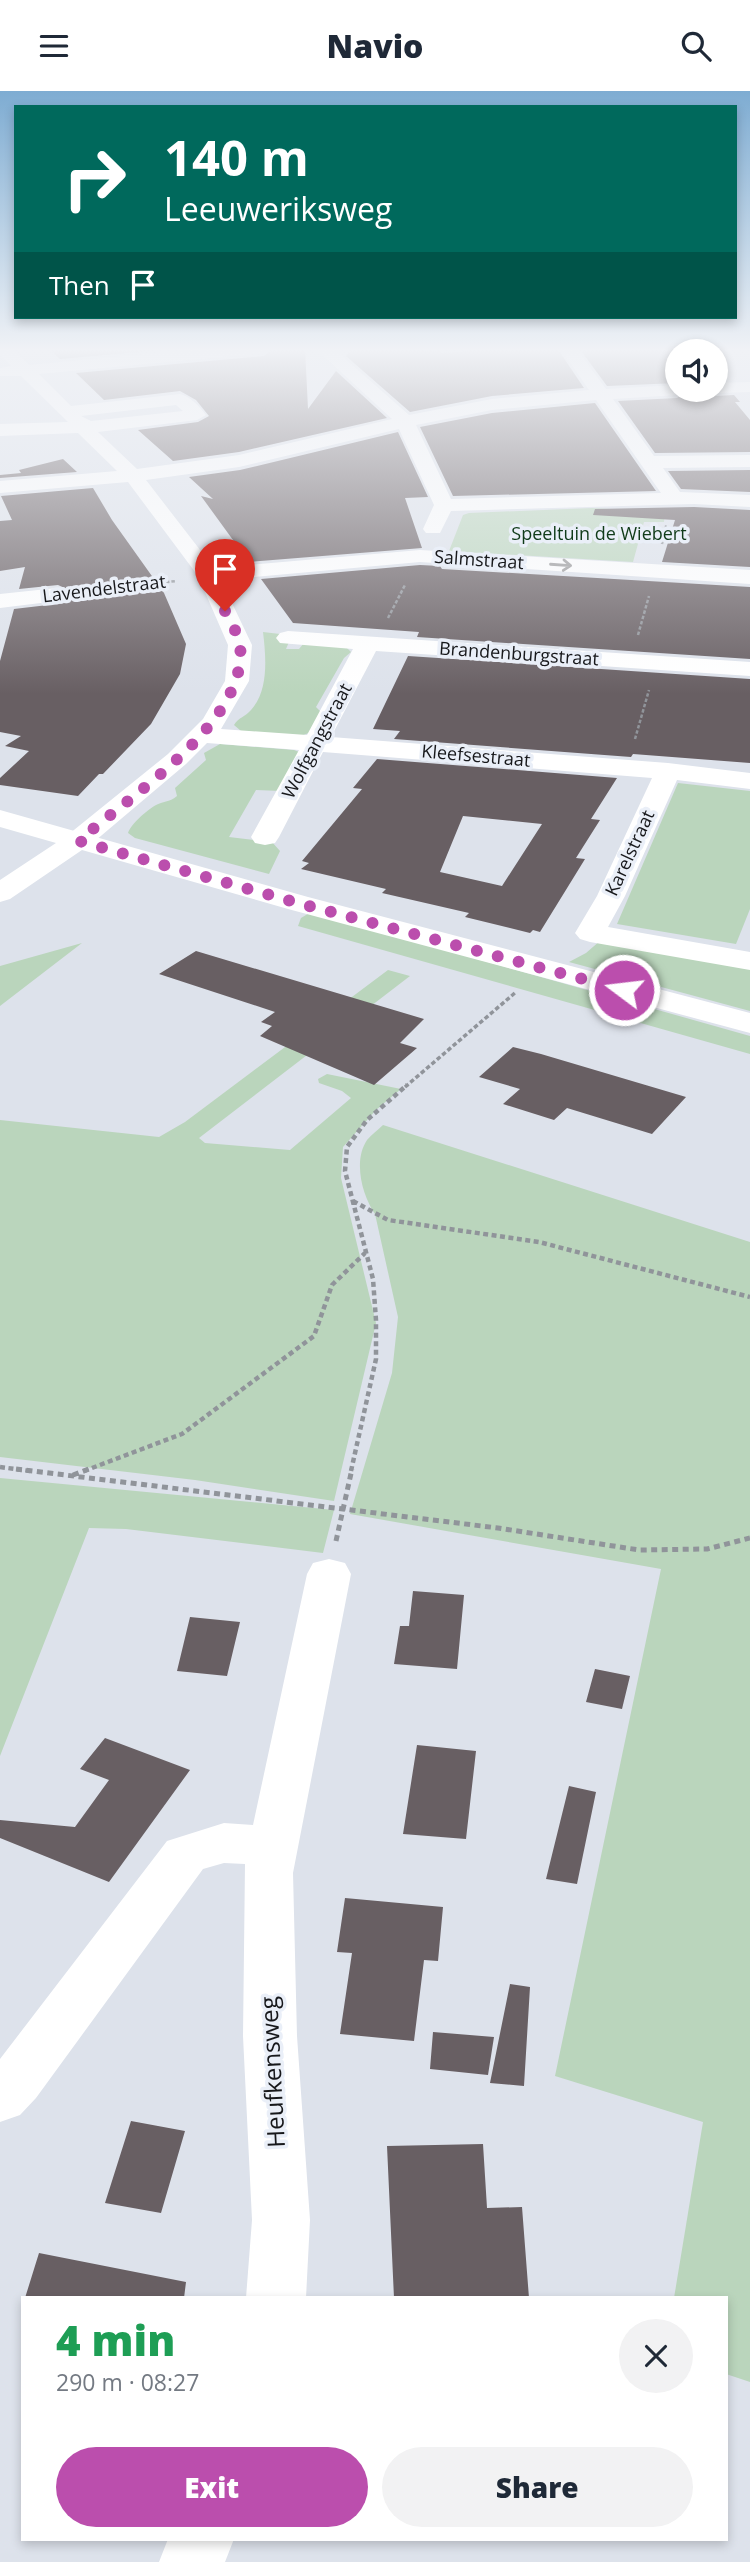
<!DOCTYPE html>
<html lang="en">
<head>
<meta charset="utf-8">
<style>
	body { margin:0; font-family:"Open Sans",sans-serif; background:#f2f2f3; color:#1f2937; height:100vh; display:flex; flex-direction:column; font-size:26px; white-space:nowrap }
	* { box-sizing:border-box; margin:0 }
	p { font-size:23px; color:#747a83 }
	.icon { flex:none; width:38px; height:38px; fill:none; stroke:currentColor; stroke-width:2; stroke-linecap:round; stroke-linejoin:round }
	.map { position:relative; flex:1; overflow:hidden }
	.panel { position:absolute; left:21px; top:2205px; width:707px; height:245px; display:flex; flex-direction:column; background:#fff; border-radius:0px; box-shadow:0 4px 10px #0003 }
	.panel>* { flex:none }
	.hud { position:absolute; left:14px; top:14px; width:723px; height:214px; border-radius:0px; box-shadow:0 4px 10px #0003; background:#00695c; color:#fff; overflow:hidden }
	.buttons { position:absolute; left:665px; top:248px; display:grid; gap:14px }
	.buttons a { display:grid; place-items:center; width:63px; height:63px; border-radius:50%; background:#fff; box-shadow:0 4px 10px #0003; font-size:35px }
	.pin { position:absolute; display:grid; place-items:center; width:60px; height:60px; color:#fff; margin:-72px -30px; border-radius:50% 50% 50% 0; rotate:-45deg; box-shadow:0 0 7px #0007 }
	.pin .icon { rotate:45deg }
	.me { position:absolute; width:77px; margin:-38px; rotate:285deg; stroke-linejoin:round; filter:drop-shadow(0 0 5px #0008) }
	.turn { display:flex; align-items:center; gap:24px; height:147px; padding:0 35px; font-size:32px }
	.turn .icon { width:91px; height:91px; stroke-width:2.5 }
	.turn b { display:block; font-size:49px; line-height:60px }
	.then { display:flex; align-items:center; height:66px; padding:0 35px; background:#0003; gap:14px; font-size:26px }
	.round { display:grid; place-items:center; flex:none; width:74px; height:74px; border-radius:37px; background:#f2f2f3 }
	.summary { display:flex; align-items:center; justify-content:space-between; height:119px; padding:0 35px }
	h1 { font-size:42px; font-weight:800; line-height:52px; color:#1e9e55 }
	.primary-button { display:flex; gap:14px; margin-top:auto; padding:14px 35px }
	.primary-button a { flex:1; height:80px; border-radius:42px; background:#bb4ead; color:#fff; font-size:28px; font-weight:800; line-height:80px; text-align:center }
	.primary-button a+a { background:#f2f2f3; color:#1f2937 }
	header { display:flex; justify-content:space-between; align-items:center; height:91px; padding:0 35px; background:#fff; font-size:32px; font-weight:800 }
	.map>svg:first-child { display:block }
	.green { fill:#bad5bc }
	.building { fill:#685f63; fill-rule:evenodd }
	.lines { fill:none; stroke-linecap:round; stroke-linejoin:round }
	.path-far4 { stroke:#90949a; stroke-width:2; stroke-dasharray:2.5 2; stroke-linecap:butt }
	.path-far3 { stroke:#90949a; stroke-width:2.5; stroke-dasharray:3.5 2; stroke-linecap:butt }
	.path-far2 { stroke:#90949a; stroke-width:3.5; stroke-dasharray:4.5 2.5; stroke-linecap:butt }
	.path-far1 { stroke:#90949a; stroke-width:4.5; stroke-dasharray:5 3.5; stroke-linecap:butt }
	.path { stroke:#90949a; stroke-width:5; stroke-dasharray:6 4.5; stroke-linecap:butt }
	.street { fill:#fff; fill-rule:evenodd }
	.secondary { fill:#fff; fill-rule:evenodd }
	.oneway { stroke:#979798 }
	.route { stroke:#bb4ead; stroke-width:12; stroke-dasharray:0 21.6 }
	.labels { text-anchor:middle; stroke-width:7; stroke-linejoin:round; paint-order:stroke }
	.far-park-label { font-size:18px; fill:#103b19; stroke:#eaeff8 }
	.far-street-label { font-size:18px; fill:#17181b; stroke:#eaeff8 }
	.near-street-label { font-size:24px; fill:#17181b; stroke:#eaeff8 }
</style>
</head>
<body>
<header><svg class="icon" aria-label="menu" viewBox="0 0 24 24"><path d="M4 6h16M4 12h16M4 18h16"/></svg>Navio<svg class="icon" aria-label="search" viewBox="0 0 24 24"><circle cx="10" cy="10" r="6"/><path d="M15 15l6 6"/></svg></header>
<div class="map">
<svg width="750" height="2471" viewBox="0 0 750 2471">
	<rect width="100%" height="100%" fill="#dde2eb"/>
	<path class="green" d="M592,417L665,421L664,431H644L633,471L449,460L463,424L469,422Z
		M263,541L280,543L289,551L286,558H299L304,552L347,557L351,561L344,567L316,616L322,622L311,641L301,645L241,640L234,634C239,626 245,626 251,619C269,599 266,566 263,541Z
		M220,653L294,659L299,661L281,700L256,699L229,746L272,751L280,760L269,783L135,747L128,742C131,733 147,719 156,714C164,710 170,711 177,705L175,697L206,669L204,662Z
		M678,692L750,700V818L736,853L617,833Z
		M311,821L750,945V963L298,835L301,827Z
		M601,849L750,874V920L569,871L586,862Z
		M82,852L0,915V875Z
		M388,879L410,885L199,1047L205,1052L290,1059L351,1007L342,1000L319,992L318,988L327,983L401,998L376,1019L343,1056L341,1087L376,1232L334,1410L195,1389L0,1366V1029L159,1046L185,1031Z
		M383,1034L750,1151V2291L726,2283V2207H674L703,2031L555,1985L661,1478L350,1423L392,1282L398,1226L375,1123C362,1104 353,1070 367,1049C371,1044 378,1039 383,1034Z
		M0,1387L334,1419L323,1462L126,1438L89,1437L0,1665Z"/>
	<path class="building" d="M48,257H182L60,268Z
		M274,257H305L308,318L336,280L387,327L239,361L173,370L138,339L198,331L209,325L196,309L180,300L104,309L76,282L264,265Z
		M353,257L439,260L442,262L503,257H557L584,297L492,305L410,321L346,265Z
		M579,257H705L709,261H677V292L607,295Z
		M689,299H707L716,305L734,304L740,311H735L750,329V361L655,362L618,310L677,307Z
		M595,312L656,400L453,405L420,336L492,322Z
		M398,341L428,406L405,407L422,457L249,471L201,405L213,408L189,386L240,379Z
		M63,368L77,381L0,387V384L21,382L19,379Z
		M750,379V401L681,398L668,380Z
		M93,397L112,429L164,502L186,553L180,583L151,633L103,683H99L78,705L0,694V687L29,660L5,655L21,645L0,641V570L14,518L65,512L70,505L67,498L58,494L19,498L25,476L0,480V430L12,429L1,405Z
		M694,416L750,419V476L662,471L675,429L593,424L595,418Z
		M420,474L440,475L442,478L750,496V568L417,546L419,541L293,532L261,488Z
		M408,565L750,588V672L633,663L631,666L394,648L400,640L373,638Z
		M377,668L617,687L591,728L600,729L576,767L585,768L540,841L533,839L530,842L465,826L469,822L382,802L386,798L301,778L309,772L302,770L362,698L353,697ZM463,725L542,733L502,795L440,781Z
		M196,860L424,928L400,952L417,957L374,994L260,945L272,935L261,931L275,921L159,883Z
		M513,956L541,963L686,1006L652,1043L567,1017L554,1029L503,1013L520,998L479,986Z
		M413,1500L464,1504L457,1578L394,1573L400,1535H409Z
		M190,1526L240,1531L227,1585L177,1580Z
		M595,1578L630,1585L622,1618L586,1611Z
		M105,1647L190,1679L109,1791L0,1747V1729L75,1736L109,1689L80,1678Z
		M417,1654L476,1660L466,1748L403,1743Z
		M569,1695L596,1701L577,1793L546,1788Z
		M345,1807L443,1816L438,1870L424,1869L414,1950L340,1943L352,1862L337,1861Z
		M510,1893L530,1896L524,1995L490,1992Z
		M433,1941L494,1946L488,1984L430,1978Z
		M131,2030L185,2040L161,2122L105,2112Z
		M483,2053L487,2117L522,2116L529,2207H394L387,2055Z
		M39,2162L186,2191L184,2207H25Z"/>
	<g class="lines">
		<path class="path-far4" d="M663,450L666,434"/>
		<path class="path-far3" d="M662,453L663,448
			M84,501L176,490
			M388,527L405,494
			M638,544L649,505
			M635,648L649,599"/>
		<path class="path-far2" d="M405,996L516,901"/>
		<path class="path-far1" d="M353,1110L388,1129L539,1151L750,1206
			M0,1376L30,1380
			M84,1380L182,1343L314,1245L332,1194L365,1162
			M351,1380L376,1268V1229L373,1188L345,1080L347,1056L367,1029L407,994"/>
		<path class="path" d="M16,1378L498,1437L639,1459L707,1458L750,1447
			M73,1384L89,1378
			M336,1450L352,1378"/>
		<path class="street" d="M0,257H11L29,274L210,257H272L264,262L39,283L71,315L180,303C190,305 200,316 206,324L197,329L98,341L137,378L239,364L392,328L315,257H333L409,324L492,308L589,299L560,257H576L606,298L677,294V299H686L677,304L613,308L654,365L750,364V376L663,377L680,401L750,404V416L694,413L451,420L440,442H426L423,438L434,414L399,338L239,376L146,389L214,477L420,459L750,479V493L420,471L221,489L252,554L249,590L221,638L307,644L353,558L280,552L276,547L280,542L288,540L750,571V585L376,560L331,646L668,672L750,682V698L677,689L625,805L608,836L750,861V879L590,851L580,848L575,842L597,805L652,687L323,661L279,746L275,752L265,754L255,752L251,746L299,659L207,652L186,673L89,755L79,757L69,755L65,749L69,743L168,663L203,628L225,590L228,554L198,485L128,391L0,402V390L117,380L78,342L0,345V333L68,331L21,285H0V277L11,275L0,264ZM596,309L661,402L451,408L416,334L492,319ZM176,314L183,320L91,330L81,325Z
			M750,291V301L716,302L709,299H716V292Z
			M57,497L65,499L68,504L65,509L0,517V503Z
			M329,1468L345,1472L351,1483L293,1782L297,1945L310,2129L306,2207H246L252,2129L243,1945L245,1773L224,1772L203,1778L36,2007L20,2024L0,2031V1968L167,1750L224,1732L253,1734L307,1483L313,1472Z
			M168,2448H234L225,2471H159Z"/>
		<path class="secondary" d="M0,719L308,806L750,922V942L288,818L82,759L10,808L0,811V789L56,752L0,736Z"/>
	</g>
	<defs><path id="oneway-shaft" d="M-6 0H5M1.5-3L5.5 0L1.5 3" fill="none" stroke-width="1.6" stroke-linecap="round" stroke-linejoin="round" transform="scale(1.75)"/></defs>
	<use class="oneway" href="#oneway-shaft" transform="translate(561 474) rotate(4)"/>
	<linearGradient id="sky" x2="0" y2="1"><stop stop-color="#7eacd2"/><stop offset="0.43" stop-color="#f0f2f6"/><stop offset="1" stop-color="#f0f2f6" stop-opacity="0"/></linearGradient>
	<rect width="750" height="603" fill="url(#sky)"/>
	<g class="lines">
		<path class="route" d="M225,520C230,530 238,542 240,554C249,631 130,704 79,750L298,812L624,899"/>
	</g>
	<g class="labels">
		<g class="far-park-label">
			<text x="599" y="449">Speeltuin de Wiebert</text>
		</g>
		<g class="far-street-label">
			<text transform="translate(479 469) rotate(4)" y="6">Salmstraat</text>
			<text transform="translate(104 498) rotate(-7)" y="6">Lavendelstraat</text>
			<text transform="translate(519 563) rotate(4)" y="6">Brandenburgstraat</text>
			<text transform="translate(317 650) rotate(-62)" y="6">Wolfgangstraat</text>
			<text transform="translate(476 665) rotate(5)" y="6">Kleefsestraat</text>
			<text transform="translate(630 762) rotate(-65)" y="6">Karelstraat</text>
		</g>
		<g class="near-street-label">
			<text transform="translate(273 1981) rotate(-93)" y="8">Heufkensweg</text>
		</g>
	</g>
</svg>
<div class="buttons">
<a><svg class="icon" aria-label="sound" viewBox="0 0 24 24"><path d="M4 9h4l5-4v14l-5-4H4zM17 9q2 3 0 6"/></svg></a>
</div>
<div class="pin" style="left:225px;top:520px;background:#d93025"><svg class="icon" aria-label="arrive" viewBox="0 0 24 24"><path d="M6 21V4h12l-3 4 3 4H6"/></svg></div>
<svg class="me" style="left:624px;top:899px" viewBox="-20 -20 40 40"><circle r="17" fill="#bb4ead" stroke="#fff" stroke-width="3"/><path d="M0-11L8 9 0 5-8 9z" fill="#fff"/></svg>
<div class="hud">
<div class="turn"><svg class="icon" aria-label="right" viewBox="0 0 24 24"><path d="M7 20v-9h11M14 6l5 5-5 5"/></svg><div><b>140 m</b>Leeuweriksweg</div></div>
<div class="then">Then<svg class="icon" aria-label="arrive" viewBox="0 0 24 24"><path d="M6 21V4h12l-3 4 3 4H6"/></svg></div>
</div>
<section class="panel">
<div class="summary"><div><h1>4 min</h1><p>290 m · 08:27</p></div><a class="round"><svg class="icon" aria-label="close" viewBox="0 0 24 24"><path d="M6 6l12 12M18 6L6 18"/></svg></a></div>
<div class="primary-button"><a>Exit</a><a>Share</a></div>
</section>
</div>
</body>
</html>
